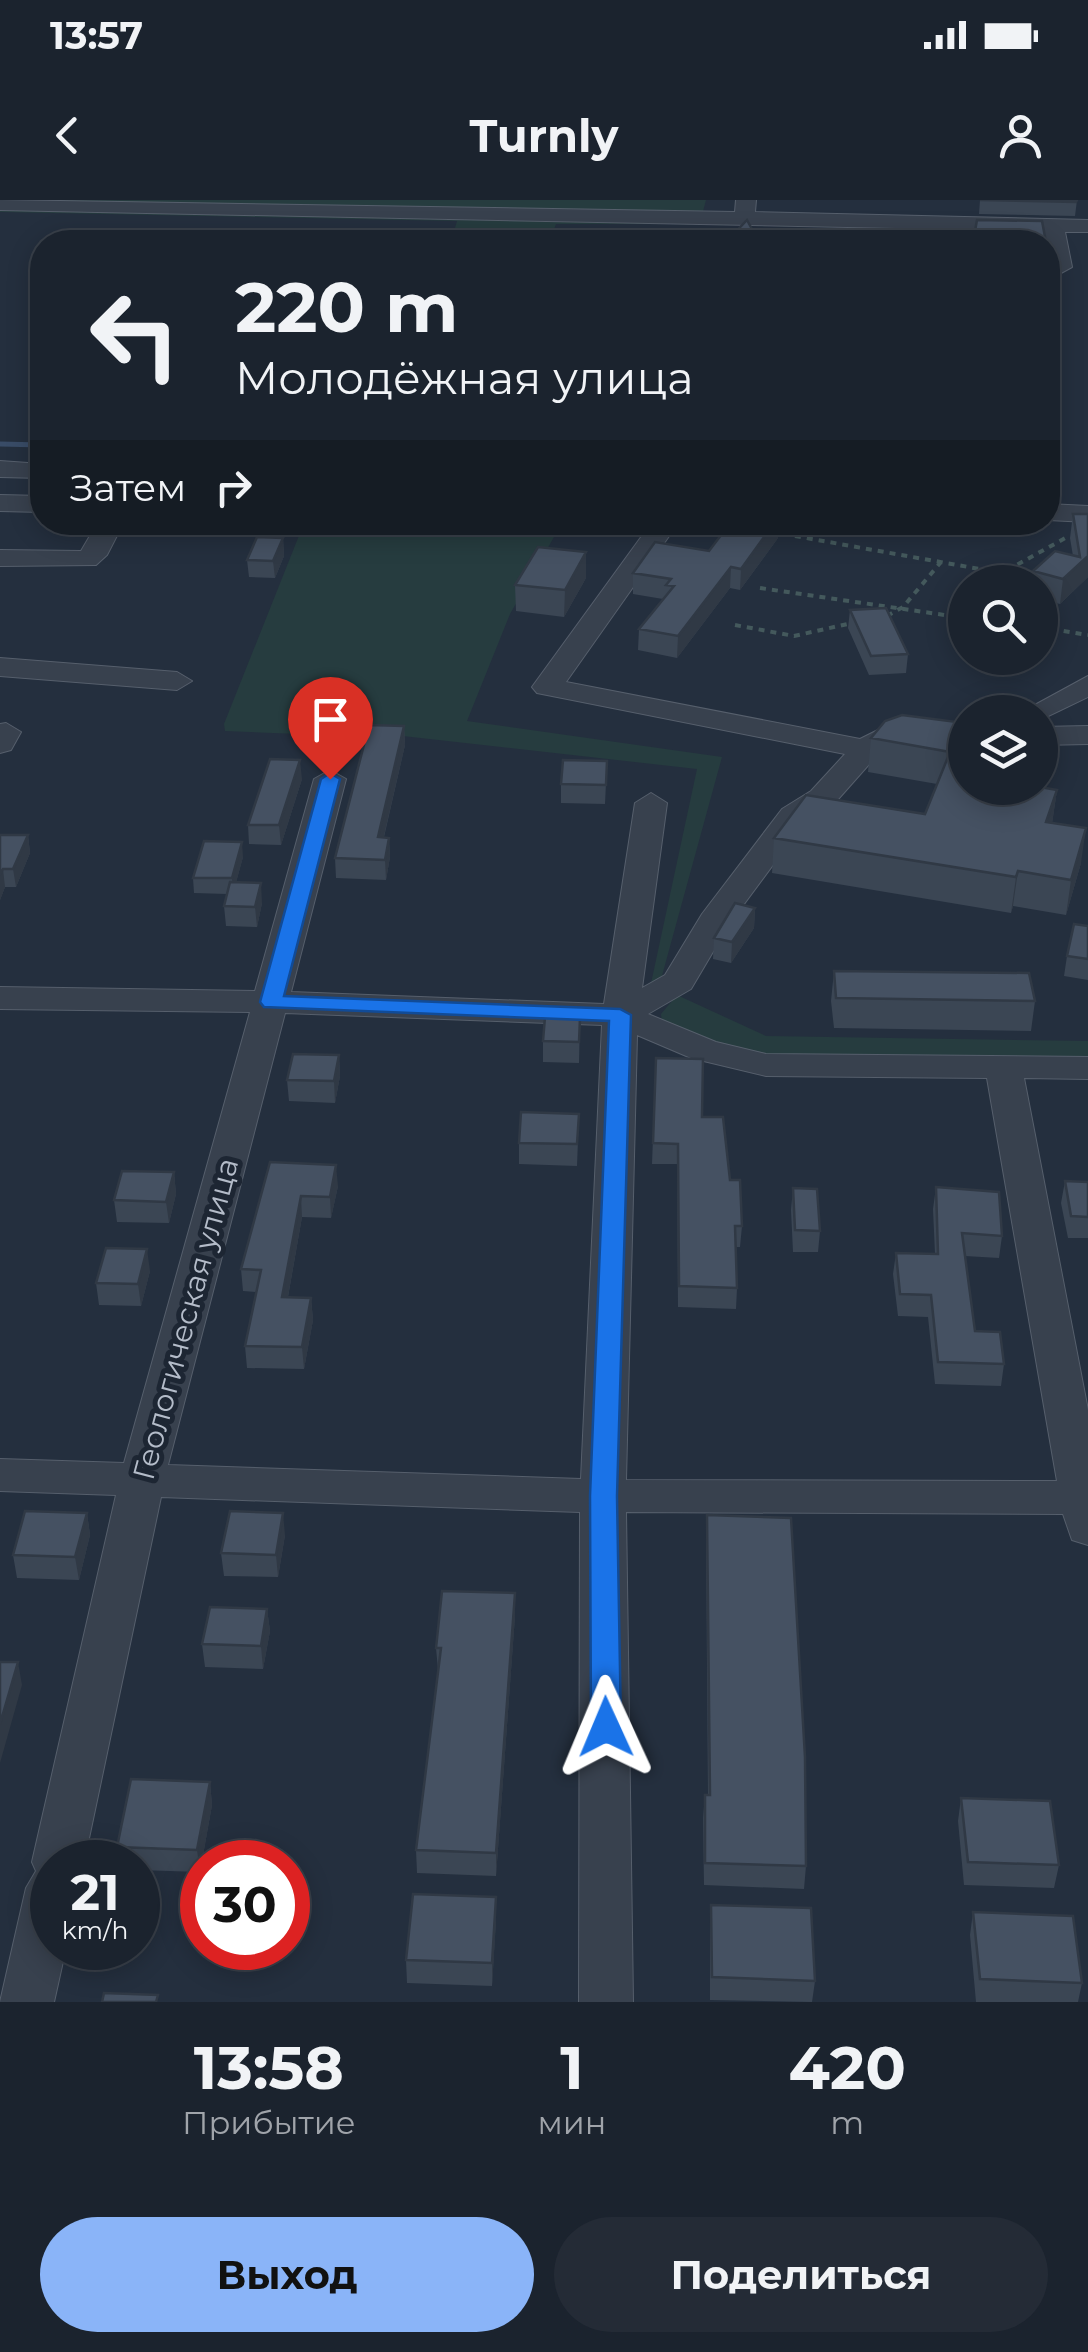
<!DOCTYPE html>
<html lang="ru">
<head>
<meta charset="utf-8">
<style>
	body { margin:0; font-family:Montserrat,sans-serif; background:#242b36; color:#f1f3f6; height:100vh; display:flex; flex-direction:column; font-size:38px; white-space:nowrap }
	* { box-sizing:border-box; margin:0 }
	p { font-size:32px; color:#a0a4aa }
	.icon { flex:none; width:55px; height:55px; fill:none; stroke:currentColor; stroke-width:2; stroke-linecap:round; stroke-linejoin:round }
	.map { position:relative; height:1802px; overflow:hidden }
	.details { display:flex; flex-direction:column; background:#1b232e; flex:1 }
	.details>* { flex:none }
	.guide { position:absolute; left:30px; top:30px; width:1030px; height:305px; border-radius:40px; box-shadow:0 5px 25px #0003,0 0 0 2px #39404a; background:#1b232e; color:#f1f3f6; overflow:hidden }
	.tools { position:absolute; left:948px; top:365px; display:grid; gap:20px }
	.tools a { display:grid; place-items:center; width:110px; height:110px; border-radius:50%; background:#1b232e; box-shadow:0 5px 25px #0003,0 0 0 2px #39404a; font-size:50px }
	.speed { position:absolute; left:30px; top:1640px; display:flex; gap:20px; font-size:50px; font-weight:700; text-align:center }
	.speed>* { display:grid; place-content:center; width:130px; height:130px; border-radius:50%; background:#1b232e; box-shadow:0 5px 25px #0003,0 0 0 2px #39404a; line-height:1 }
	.speed small { font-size:25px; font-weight:400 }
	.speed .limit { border:15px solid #d22; background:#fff; color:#111 }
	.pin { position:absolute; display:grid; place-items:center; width:85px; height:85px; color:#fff; margin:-102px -42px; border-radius:50% 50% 50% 0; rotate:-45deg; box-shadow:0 0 10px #0007 }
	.pin .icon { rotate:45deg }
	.me { position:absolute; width:110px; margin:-55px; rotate:359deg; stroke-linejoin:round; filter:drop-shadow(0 0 8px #0008) }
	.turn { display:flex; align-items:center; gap:35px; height:210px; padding:0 40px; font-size:45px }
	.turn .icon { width:130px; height:130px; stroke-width:2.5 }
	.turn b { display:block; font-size:70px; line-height:85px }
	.then { display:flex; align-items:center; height:95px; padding:0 40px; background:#0003; gap:20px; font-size:38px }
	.eta { display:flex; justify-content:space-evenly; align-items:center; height:170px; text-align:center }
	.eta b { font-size:60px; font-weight:700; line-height:70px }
	.cta { display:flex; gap:20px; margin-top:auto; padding:20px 40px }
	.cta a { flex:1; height:115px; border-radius:60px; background:#8ab4f8; color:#111; font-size:40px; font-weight:700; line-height:115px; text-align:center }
	.cta a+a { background:#242b36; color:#f1f3f6 }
	.status { display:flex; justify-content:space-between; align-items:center; height:70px; padding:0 50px; background:#1b232e; direction:ltr }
	.status svg { height:28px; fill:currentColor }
	header { display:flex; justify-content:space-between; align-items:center; height:130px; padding:0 40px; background:#1b232e; font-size:45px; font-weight:700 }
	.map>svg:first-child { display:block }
	.green { fill:#263c3f }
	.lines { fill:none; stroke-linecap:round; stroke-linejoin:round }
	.stream { stroke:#394c67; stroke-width:5 }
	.minor-casing { stroke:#565f6c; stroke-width:2 }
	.path { stroke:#44595c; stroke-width:4; stroke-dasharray:6 6; stroke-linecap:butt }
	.minor { fill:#38414e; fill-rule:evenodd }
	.wall { fill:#3b4654 }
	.shaded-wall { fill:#303945 }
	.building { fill:#455162; stroke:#303945; stroke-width:2.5 }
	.route { fill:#1a73e8; stroke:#114b97; stroke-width:2.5 }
	.labels { text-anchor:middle; stroke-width:10; stroke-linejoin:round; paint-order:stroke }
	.street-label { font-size:30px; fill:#b4bcc9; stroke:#1d2633 }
</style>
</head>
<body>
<div class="status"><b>13:57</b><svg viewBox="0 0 49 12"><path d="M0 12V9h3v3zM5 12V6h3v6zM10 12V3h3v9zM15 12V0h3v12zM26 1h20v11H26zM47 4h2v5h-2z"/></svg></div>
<header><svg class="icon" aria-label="back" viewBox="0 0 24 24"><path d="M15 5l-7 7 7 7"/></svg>Turnly<svg class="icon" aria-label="person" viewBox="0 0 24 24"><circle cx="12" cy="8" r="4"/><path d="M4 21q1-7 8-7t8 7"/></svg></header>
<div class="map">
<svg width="1088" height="1802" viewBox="0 0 1088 1802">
	<rect width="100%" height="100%" fill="#242f3e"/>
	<path class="green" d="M0,0H706L702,15Z
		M0,6L652,19L651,24H556L549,42H451L457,21L0,12Z
		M304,323H562L510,414L467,521L722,557L660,783L650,788L697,569L349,530L324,535L225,531L224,524Z
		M885,323H975L976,335L885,331Z
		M677,795L766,836L1088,841V861L766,857L663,829L661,814Z"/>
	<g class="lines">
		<path class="stream" d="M0,244L42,245"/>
		<g class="minor-casing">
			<path id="minor" d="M0,0L735,12L736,0H756L755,12L1088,20V32H1065L1072,67L1061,73L1050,67L1044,31L0,10Z
				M0,261L42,264V278L0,277Z
				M0,295L42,296V312L0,311Z
				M1048,304L1088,306V322L1048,320Z
				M98,322H124L107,355L96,365L0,366V350L81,351Z
				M652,322H679L566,482L860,539L880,529L965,530V548C940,547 901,537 880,552L833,605L804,623L730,723L691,789L648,814L716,842L766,854L1088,857V879L1024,878L1088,1210V1345L1072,1340L1063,1314L626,1312L633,1802H579L580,1312L161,1297L84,1662H52V1748H66L54,1802H0L26,1688L36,1671L32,1662L116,1295L0,1291V1259L124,1263L250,812L0,809V787L255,791L314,579L330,570L346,579L291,792L604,804L635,603L651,593L667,603L642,788L665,775L702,714L782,609L811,591L845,554L537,493L532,487ZM285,813L602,825L581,1279L168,1265ZM637,835L691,858L766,876L987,878L1057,1281L626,1280Z
				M0,458L177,472L192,481L177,490L0,476Z
				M1088,476V497L1040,520V512H1022Z
				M6,523L21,532L11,550L0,553V524Z
				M1088,526V544L1040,545V527Z"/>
		</g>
		<path class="path" d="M795,336L1002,373L1069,336
			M760,388L965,418
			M887,416L903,407L941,362
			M735,425L794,436L852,423
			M1040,427L1088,435"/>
		<use href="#minor" class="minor"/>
	</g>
	<path class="wall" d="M980,0H1077L1075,16L979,14Z
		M1073,314H1088V377L1060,404L1040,399V382H1032L1033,371L1073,356L1070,338Z
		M283,338L284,356L275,378L249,377L247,360Z
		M778,338L740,390L730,388L677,458L638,450L639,429L663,399L633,394V373L709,351Z
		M586,352V378L564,417L516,411L515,385Z
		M850,410L908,454L906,473L869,475L848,428Z
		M965,523V588L1057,590L1052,623L1081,663L1066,715L1013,706L1011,713L772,673L774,638L925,614L937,584L868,572L871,538Z
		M404,526L405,545L384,637L389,638L390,657L386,680L336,678L335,658Z
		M607,561L605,604L561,603V584Z
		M302,579L281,645L249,644L248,625Z
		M0,635H28L30,653L16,687H5L0,700Z
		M243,657L236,682L262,703L257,727L226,726L224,706L227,694L194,693L193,678Z
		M755,708L754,728L731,763L713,759L714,738Z
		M1088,726V780L1064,776L1067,756Z
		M834,771L1035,801L1031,831L834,828L831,801Z
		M580,818L579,863L543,862V841Z
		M339,855L340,876L335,903L289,901L287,880Z
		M656,858L702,917L730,980L742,1026L740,1047H736L737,1088L736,1109L678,1107L677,964H652Z
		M579,914L577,966L519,964V943Z
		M270,962L338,986L331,1018L302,1017L288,1097L311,1098L313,1120L304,1169L247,1168L245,1146L257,1092L243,1091L241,1069Z
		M174,972L176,994L169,1023L117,1022L114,1000Z
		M1065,981L1088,982V1038H1068L1061,1003Z
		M936,987L1002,1036L999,1058L965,1056L975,1131L1004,1164L1001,1186L935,1184L928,1117L898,1116L893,1074L896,1053L935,1054L933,1009Z
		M793,988L820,1031L818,1052H793L791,1010Z
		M150,1071L141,1106L99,1105L96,1083Z
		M87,1313L90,1335L79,1380L17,1378L13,1355Z
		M707,1315L806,1666L804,1689L704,1685L703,1618L705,1595H708L706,1338Z
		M285,1335L278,1377L224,1376L221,1353Z
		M267,1409L270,1431L263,1469L205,1467L202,1444Z
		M515,1416L496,1676L417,1673L416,1650L438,1470L436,1448Z
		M210,1582L212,1605L200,1672L138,1670V1662H119L117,1647Z
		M961,1598L1059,1665L1054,1688L964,1685L958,1621Z
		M711,1705L815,1781L812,1802L710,1800V1728Z
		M973,1712L1082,1783L1078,1802H976L970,1735Z
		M496,1720L492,1786L407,1783L406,1760Z"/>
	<path class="shaded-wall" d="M775,322H778V338L740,390L741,369Z
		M283,338L284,356L275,378L273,361Z
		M586,352V378L564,417L565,390Z
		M1088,356V377L1060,404L1063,379Z
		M731,367L730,388L677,458L678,436Z
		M404,526L405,545L379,657L378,637Z
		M300,560L302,579L281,645L279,625Z
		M1057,590L1052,624L1046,622Z
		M1086,628L1081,663L1066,715L1071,680Z
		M28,635L30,653L16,687L13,669Z
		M389,638L390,657L386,680L385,660Z
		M242,642L243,657L233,694L232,678Z
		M3,669L5,687L0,700V675Z
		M1018,671L1013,706L1011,713L1016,677Z
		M261,683L262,703L257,727L255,707Z
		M755,708L754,728L731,763L732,742Z
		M339,855L340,876L335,903L334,881Z
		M336,965L338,986L331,1018L330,997Z
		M174,972L176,994L169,1023L166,1002Z
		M301,996L302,1017L284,1119L282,1097Z
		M147,1049L150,1071L141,1106L138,1084Z
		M311,1098L313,1120L304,1169L302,1147Z
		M87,1313L90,1335L79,1380L75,1357Z
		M283,1313L285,1335L278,1377L276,1355Z
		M515,1393V1416L496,1676V1653Z
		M267,1409L270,1431L263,1469L261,1446Z
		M18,1462L22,1485L0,1563V1524Z
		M210,1582L212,1605L200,1672L197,1650Z
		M496,1697V1720L492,1786V1763Z"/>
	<path class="building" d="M980,0H1077L1076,2Z
		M747,20L759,42H726Z
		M977,20L1042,21L1046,42H973Z
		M1073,314H1088V356L1063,379L1033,371L1055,351L1080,357Z
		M731,322H775L741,369L731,367L678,436L639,429L674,386L666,385L671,379L633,373L655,342L709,351Z
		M257,337L283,338L273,361L247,360Z
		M538,347L586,352L565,390L515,385Z
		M886,408L908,454L871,456L850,410Z
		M902,515L965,523V588L1040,587L1057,590L1046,622L1086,628L1071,680L1018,671L1016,677L774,638L806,595L925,614L950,552L871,538L885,521Z
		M369,525L404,526L378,637L389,638L385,660L335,658Z
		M270,559L300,560L279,625H248Z
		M563,560L607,561L606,585L561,584Z
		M0,635H28L13,669H3L0,675Z
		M204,641L242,642L232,678H193Z
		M230,682L261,683L255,707L224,706Z
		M735,703L755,708L732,742L714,738Z
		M1074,724L1088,726V759L1067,756Z
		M834,771L1029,773L1035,801L836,798Z
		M545,817L580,818L579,842L543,841Z
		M293,854L339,855L334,881L287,880Z
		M656,858L703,859L702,917H723L730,980H740L742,1026H735L737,1088L679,1086L678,944L653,943Z
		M521,912L579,914L577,944L519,943Z
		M270,962L336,965L330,997L301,996L282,1097L311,1098L302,1147L245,1146L261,1070L241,1069Z
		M122,971L174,972L166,1002L114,1000Z
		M1065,981L1088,982V1017L1071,1016Z
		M936,987L999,992L1002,1036L962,1033L975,1131L1000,1132L1004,1164L938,1162L931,1095L900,1094L896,1053L938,1054Z
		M793,988L817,989L820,1031L795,1030Z
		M106,1048L147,1049L138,1084L96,1083Z
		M25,1311L87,1313L75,1357L13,1355Z
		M230,1311L283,1313L276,1355L221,1353Z
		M707,1315L791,1318L805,1557L806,1666L705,1663V1595H710Z
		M442,1391L515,1393L496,1653L416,1650L441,1448H436Z
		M210,1407L267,1409L261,1446L202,1444Z
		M0,1462H18L0,1524Z
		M131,1579L210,1582L197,1650L117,1647Z
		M961,1598L1050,1601L1059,1665L968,1662Z
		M413,1694L496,1697L492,1763L406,1760Z
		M711,1705L811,1708L815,1781L712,1777Z
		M973,1712L1073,1716L1082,1783L980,1779Z
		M104,1793L158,1795L156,1802H102Z"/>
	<path class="route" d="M330,573L340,579L284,796L620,809L631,815L617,1296L621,1527L617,1535L606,1539L596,1535L591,1527L590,1296L609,821L264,807L260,802L321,579Z"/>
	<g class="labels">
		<g class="street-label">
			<text transform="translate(186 1119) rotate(-75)" y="10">Геологическая улица</text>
		</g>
	</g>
</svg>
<div class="tools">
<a><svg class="icon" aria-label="search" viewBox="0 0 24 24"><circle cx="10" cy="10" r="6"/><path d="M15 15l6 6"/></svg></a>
<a><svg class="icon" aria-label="layers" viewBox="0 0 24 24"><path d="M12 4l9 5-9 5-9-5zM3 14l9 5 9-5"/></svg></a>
</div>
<div class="speed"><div>21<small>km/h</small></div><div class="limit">30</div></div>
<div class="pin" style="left:330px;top:579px;background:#d93025"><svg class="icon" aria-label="arrive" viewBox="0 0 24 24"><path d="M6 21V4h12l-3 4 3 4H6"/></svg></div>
<svg class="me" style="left:606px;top:1527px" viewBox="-20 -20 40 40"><path d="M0-17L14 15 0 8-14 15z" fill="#1a73e8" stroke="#fff" stroke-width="4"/></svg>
<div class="guide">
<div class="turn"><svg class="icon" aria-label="left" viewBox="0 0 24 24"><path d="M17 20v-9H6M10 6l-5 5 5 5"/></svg><div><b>220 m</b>Молодёжная улица</div></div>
<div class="then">Затем<svg class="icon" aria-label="right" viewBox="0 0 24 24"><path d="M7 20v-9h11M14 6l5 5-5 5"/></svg></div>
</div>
</div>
<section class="details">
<div class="eta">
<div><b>13:58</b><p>Прибытие</p></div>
<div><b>1</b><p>мин</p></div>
<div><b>420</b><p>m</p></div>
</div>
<div class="cta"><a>Выход</a><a>Поделиться</a></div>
</section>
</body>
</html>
